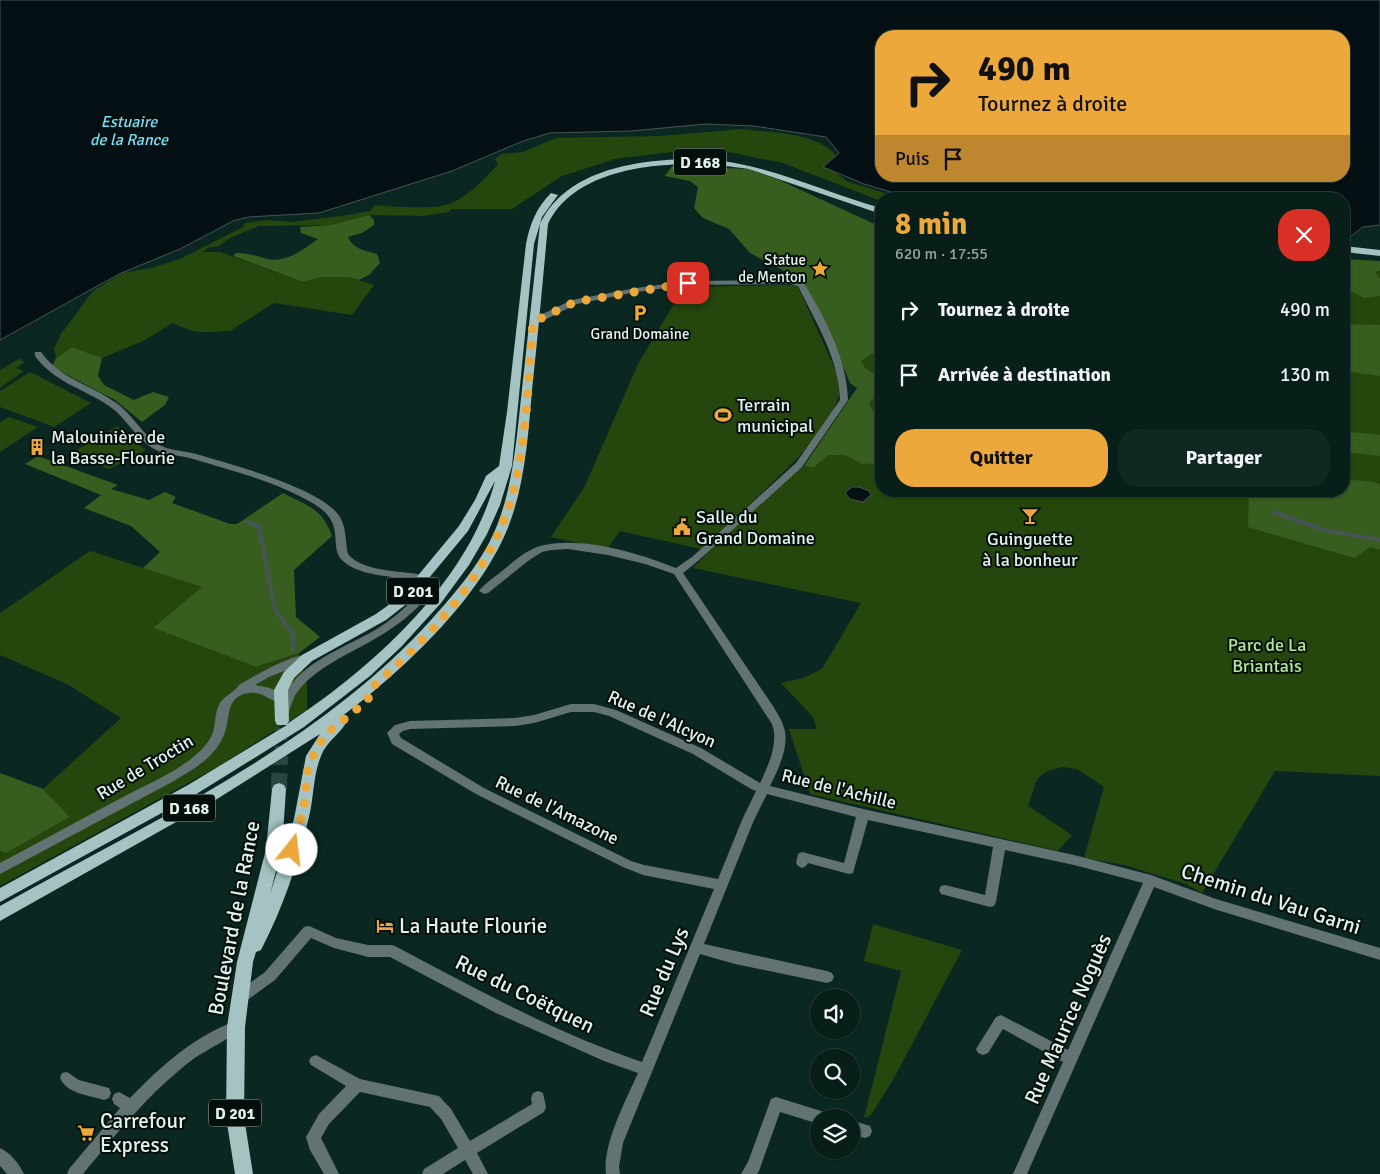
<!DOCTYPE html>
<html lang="fr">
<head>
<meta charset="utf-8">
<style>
	body { margin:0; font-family:Signika,sans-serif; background:#112722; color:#f1f3f6; height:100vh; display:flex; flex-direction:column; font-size:19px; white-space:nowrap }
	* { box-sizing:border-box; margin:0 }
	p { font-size:16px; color:#98a2a2 }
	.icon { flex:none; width:28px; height:28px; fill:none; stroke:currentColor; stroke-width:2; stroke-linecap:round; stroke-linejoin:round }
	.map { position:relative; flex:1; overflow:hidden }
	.sheet { position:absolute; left:875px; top:192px; width:475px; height:305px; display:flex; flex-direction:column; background:#081e19; border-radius:20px; box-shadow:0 1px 4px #0004,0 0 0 1px #293c38 }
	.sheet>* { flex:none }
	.top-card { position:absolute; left:875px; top:30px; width:475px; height:152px; border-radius:20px; box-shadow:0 1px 4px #0004,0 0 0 1px #293c38; background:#eda83b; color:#111; overflow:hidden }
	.controls { position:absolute; left:810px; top:989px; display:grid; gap:10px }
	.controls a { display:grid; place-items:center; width:50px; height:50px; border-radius:50%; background:#081e19; box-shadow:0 1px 4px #0004,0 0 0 1px #293c38; font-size:25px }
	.pin { position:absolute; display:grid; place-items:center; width:42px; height:42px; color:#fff; margin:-21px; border-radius:10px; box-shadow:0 2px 8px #0006 }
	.me { position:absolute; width:55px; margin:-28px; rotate:16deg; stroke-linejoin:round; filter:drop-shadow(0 0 4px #0008) }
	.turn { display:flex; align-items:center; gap:18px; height:105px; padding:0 20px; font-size:22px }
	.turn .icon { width:65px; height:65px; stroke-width:2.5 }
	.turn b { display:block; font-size:35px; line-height:42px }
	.then { display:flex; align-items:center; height:48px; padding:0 20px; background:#0003; gap:10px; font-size:19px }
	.round { display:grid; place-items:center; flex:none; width:52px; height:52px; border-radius:20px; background:#112722 }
	.overview { display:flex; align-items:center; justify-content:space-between; height:85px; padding:0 20px }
	h1 { font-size:30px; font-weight:700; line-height:38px; color:#eda83b }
	.action { display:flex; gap:10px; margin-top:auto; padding:10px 20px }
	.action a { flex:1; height:58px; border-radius:20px; background:#eda83b; color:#111; font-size:20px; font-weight:700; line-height:58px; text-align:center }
	.action a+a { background:#112722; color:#f1f3f6 }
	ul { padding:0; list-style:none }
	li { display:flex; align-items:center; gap:15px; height:65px; padding:0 20px }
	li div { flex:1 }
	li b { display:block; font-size:19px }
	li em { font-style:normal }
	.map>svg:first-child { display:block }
	.green { fill:#25470d }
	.forest { fill:#375d1f }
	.water { fill:#041013; stroke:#475455; fill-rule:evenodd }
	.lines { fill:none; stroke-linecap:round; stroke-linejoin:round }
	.stream { stroke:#475455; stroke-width:4 }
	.primary-tunnel-far1 { stroke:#2a4640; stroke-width:12; stroke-dasharray:12 6; stroke-linecap:butt }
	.primary-tunnel { stroke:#2a4640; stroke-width:16; stroke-dasharray:16 8; stroke-linecap:butt }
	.minor { fill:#637272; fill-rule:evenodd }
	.tertiary { fill:#637272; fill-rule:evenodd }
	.primary { fill:#a5c3c2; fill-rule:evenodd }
	.route { stroke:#eda83b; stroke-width:9; stroke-dasharray:0 16.2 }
	.labels { text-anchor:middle; stroke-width:4; stroke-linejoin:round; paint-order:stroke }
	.far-poi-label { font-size:15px; fill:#e2f3ee; stroke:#040e0b; text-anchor:end }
	.far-water-label { font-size:16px; font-style:italic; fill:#75dffa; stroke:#040e0b }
	.shield { fill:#040e0b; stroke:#9faeaa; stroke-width:1 }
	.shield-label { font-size:16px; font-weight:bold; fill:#e2f3ee }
	.poi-label { font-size:18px; fill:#e2f3ee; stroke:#040e0b; text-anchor:start }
	.park-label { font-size:18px; fill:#b1ea91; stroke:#040e0b }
	.street-label { font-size:18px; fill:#e2f3ee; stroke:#040e0b }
	.near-street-label { font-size:21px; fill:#e2f3ee; stroke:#040e0b }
	.near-poi-label { font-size:21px; fill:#e2f3ee; stroke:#040e0b; text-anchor:start }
</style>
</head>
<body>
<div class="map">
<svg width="1380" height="1174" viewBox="0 0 1380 1174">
	<rect width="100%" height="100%" fill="#0a2821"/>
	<path class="green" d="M742,129C772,133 818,132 837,157L830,168L848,182L905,199H881V201L783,163L718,150L672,152L615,159L562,176L512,209H451L449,212L423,216L369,215L330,225L259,226L230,238L219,246L208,248L202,252H220L303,282L322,277H349L374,285L352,315L274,303L230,331C222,330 218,332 211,332C197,333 185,329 173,323L143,341L102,358L72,347L56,358L54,349L61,334L93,291L122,273L151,268L180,259L243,227L245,223L268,220L291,222L348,215L370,211L375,205C390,207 434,209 446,205C466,199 485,179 498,164L495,159L502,154L523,152L556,138L659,136Z
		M881,229V491H1344V267L1380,272V776L1275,771L1202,893L1186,884L1124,865L1084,858L1104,787L1077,769L1063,767L1047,771L1037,779L1028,806L1072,835L1058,851L810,794L789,729H817L813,717L781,683L803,678L822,669L861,603L693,568L755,505L804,466L813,468L860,388L805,279Z
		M797,285L841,382C841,426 770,484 740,513C728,524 715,542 701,549L620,531L607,549L551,537L585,486L638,364L684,287Z
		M19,359L25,362L16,368L24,371L0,388V370Z
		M30,372L91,403L54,427L0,407V391Z
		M9,417L38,427L0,452V422Z
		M117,426L146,450L109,469L70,454Z
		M90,551L203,587L153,628L256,667L299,653L307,685V710L219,766L0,886V851L6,853L70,817L43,789L121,718L67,684L0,655V613Z
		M873,924L962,950L894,1078L871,1115L864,1118L901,971L864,961Z"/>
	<path class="forest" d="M672,166L749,169L777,179L881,227V356L872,354L861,361L865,368L881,378V398L875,397L869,403L875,414L881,418V463L862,464L845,455H828L813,468L804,466L857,388L850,383L826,326L803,281L750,253L729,229L703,218L694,208L698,187L690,181L665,176Z
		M369,215L374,220V225L362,233L348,237C353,249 366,251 377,254L380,263L369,275L359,280L349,277H322L303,282L233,256L236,253C248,253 256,256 268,259C287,263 304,249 318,239L301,233L300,227L330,225Z
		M1344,259L1380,261V271L1375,272L1380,279V296L1365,298L1344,288Z
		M1344,324L1380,325V376L1344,371Z
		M72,347L102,358L98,376L104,385L134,400L153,392L169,397L165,405L142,422L115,400L52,367L56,358Z
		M1344,431L1380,435V456L1344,452Z
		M38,456L118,485L111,489L149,500L165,492L176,497L172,503L230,524H237L283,493C308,506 322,508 332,536L294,570L296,617L320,637L299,653L256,667L153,628L202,587L143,568L160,552L131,526L84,508L101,495L25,464Z
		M1344,479L1374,482L1380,485V550L1370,547L1354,558L1248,527L1249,491H1344Z
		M0,773L43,789L70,817L6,853L0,851Z"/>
	<path class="water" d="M0,0H1380V225L1363,227L1350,237H1344V199H915L864,184L823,167L839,153L826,137L754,126L706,124L631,131L550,133L523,141L452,171L319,213L248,217L233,221L180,249L119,274L0,340ZM881,36H1344V176H881Z
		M852,487H859L869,491L871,495L863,502L850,499L845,493Z"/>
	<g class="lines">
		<path class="stream" d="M1273,512L1324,530L1380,540
			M248,522L259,526L275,610L293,634V650"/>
		<path class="primary-tunnel-far1" d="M280,758L282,721"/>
		<path class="primary-tunnel" d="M279,789L280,756"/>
		<path class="minor" d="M791,280L804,283C825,318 847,359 848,400L802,467L698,561L683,573L773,706C777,713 782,720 784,728C790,745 778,770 770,786L863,809L1074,855L1151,875L1216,899L1380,948V960L1214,909L1154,887L1027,1174H1013L1063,1062L1003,1029L988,1053L983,1055L978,1053L976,1049L996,1017L1001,1015L1068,1050L1143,883L1074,865L1005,850L996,902L994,906L990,907L945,895L941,894L939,890L941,886L945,885L985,895L993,847L868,820L853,873L849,874L808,863L806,866L802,868L798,866L796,863L798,854L802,852L844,863L856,817L767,794L754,820L704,944L827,971L832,973L834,977L832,981L827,983L735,964L700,954L623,1143L619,1167L620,1174H606C602,1145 626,1100 638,1073L604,1061L496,1013L390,957H368L334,948L311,938L275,980L246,1001L241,1003L236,1001L234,997L236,993L265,972L304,927L309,926L336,938L368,945H392L397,947C476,989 556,1033 642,1062L714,889L643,875L623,867L476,794L392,744L387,733L395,725L410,721L515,718L534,715L571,704H594L616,710L701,748L760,783C768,766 779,743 772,724L674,574L645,564L608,555L568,549L551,550L542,552L528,561L488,593L484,594L479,591C485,583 495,577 502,571C513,562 524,552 537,547C576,534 639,553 676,568L692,557L796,463L840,400C839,358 816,323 798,286L791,284L688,285L636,292L577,304L536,324H530V320L572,300L636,288L688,281ZM571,712H594L609,716L693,754L751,789L756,791L742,820L718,879L644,865L631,861L484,788L401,738L399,734L403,731L410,729L515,726L534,723Z
			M35,352H41C62,381 92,384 119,405C135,418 146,440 166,448C176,451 186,451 196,454C230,464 322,488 340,517C347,529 345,542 348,554C363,573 404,570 427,576L428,578L423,581C400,576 361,578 343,561C327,547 348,524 314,504C278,482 233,471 193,459C181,455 168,456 156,450C136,440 126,416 106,404C81,388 53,381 35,356Z
			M236,1021L241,1023L243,1027C240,1033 201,1053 192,1060C150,1092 117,1133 83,1174H67L69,1169L120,1108L114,1104L112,1099L114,1094L119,1092L130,1098C160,1067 194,1036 236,1021Z
			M316,1055L360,1079L439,1096L451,1109L470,1141L532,1104L531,1098L533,1093L538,1091L543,1093L546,1107L544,1112L477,1153L488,1174H473L465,1160L443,1174H422L424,1169L458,1148L441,1119L430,1107L360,1092L329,1124L321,1138L339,1174H324L310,1150L306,1137L319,1114L346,1086L311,1065L309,1061L311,1057Z
			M67,1072L79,1080L109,1088L111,1093L109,1098L104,1100C89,1095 67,1094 60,1078L62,1073Z
			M776,1097L821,1111L826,1113L828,1118H819V1124L780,1112L759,1171L757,1174H741L748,1162L771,1099Z
			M851,1120L870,1126L872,1131L870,1136L865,1138L851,1134Z
			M0,1148C10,1152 20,1165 24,1174H7L0,1166Z"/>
		<path class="tertiary" d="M423,575L434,581L435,586C417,613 392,630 364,645C342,657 314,670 298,691C292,698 291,708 287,716H279L277,713L281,703C270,702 263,691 249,693C227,696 230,714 226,729C224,736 220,744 215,750C204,764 187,773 172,782L0,874V863C42,841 83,818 125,796C151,782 181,771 203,748C220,730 211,720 220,703C225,695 235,692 239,685C252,677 296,652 310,655L311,658L310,661L269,677L255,685L270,688L284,696C302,660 348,647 380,627C398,615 412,602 425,586L418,578Z"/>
		<path class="primary" d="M707,159C771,165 821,191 881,208V214L749,169C688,159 579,159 548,224C543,279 538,334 532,390C528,437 525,486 507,530C477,602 401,672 340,718L346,723C339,735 326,742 321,756C313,775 314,797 309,817C298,863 283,908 261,950L256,952L253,962L245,1027L244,1117L253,1174H235L226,1117L227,1027L237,962L266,849L272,789L274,785L279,783L284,785L286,789L282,849L270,894L294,819L306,756L320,734L217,799L0,921V906C149,822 315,748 431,620C457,591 484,560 498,523C514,480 517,434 522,389C528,334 534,279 540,224C568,165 649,158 707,159Z
			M551,193L558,195L542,217L534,244L512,466L500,505L487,534L469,565L441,603L401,647L370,676L304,727L198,793L0,902V888L188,785L287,725H277L275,721L274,690L284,672L302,655L376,614L401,596L459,526L475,500L486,476L499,466L507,412L526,244C530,224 536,208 551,193ZM495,481C469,582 371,669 287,724L289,721L288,690L294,678L312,661L386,620L409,602L468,531Z
			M1344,246L1380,250V256L1344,252Z"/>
	</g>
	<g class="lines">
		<path class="route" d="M292,850L304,807L308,769L316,749L327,733L368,700L370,689C430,637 491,574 512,496C527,443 528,377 533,322L575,302L688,283"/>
	</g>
	<defs>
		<g id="sight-bare" transform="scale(1.35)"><path d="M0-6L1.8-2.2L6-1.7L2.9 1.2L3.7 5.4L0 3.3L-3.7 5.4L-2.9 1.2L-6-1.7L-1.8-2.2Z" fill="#eda83b" stroke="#040e0b" stroke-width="2.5" paint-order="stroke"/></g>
		<g id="parking-bare" transform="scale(1.35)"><path d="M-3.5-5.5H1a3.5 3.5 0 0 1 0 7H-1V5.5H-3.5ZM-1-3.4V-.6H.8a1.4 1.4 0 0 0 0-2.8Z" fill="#eda83b" stroke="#040e0b" stroke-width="2.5" paint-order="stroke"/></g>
		<g id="stadium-bare" transform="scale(1.35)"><path d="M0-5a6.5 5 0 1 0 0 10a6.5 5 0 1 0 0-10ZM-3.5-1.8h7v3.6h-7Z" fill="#eda83b" stroke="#040e0b" stroke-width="2.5" paint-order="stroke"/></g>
		<g id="building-bare" transform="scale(1.35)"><path d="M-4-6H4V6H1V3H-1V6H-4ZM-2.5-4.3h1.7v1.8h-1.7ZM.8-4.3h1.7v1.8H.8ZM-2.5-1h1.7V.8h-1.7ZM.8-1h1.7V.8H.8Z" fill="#eda83b" stroke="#040e0b" stroke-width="2.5" paint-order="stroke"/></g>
		<g id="bar-bare" transform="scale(1.35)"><path d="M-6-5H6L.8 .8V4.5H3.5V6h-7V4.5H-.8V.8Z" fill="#eda83b" stroke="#040e0b" stroke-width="2.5" paint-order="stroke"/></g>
		<g id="civic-bare" transform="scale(1.35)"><path d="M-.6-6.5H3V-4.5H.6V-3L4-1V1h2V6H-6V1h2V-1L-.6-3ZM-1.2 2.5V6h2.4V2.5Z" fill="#eda83b" stroke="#040e0b" stroke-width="2.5" paint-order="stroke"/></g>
		<g id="hotel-bare" transform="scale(1.35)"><path d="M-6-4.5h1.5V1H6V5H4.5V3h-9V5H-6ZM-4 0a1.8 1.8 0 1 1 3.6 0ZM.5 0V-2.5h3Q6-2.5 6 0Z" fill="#eda83b" stroke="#040e0b" stroke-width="2.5" paint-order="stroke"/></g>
		<g id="supermarket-bare" transform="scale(1.35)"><path d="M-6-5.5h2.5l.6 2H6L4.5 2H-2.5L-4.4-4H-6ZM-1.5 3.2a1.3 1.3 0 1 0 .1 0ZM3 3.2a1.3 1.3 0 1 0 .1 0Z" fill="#eda83b" stroke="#040e0b" stroke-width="2.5" paint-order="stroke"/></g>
	</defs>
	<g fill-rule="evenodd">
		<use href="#sight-bare" x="820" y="269"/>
		<use href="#parking-bare" x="640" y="313"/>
		<use href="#stadium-bare" x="723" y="415"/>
		<use href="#building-bare" x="37" y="447"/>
		<use href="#bar-bare" x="1030" y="516"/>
		<use href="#civic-bare" x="682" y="527"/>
		<use href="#hotel-bare" x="385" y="926"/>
		<use href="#supermarket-bare" x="86" y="1133"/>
	</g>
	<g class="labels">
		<g class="far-poi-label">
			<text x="806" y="265">Statue<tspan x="806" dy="17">de Menton</tspan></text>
			<text x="640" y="339" text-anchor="middle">Grand Domaine</text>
		</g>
		<g class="far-water-label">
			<text x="129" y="127">Estuaire<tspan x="129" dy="18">de la Rance</tspan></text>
		</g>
		<g class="shield">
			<rect x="674" y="148.5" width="52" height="27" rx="4"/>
			<rect x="387" y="577.5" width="52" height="27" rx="4"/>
			<rect x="163" y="794.5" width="52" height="27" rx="4"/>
			<rect x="209" y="1099.5" width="52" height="27" rx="4"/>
		</g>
		<g class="shield-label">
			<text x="700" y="168">D 168</text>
			<text x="413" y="597">D 201</text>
			<text x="189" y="814">D 168</text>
			<text x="235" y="1119">D 201</text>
		</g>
		<g class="poi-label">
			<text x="737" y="411">Terrain<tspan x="737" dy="21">municipal</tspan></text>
			<text x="51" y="443">Malouinière de<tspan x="51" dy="21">la Basse-Flourie</tspan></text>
			<text x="696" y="523">Salle du<tspan x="696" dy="21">Grand Domaine</tspan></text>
			<text x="1030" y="545" text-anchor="middle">Guinguette<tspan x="1030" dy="21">à la bonheur</tspan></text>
		</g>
		<g class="park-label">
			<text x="1267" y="651">Parc de La<tspan x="1267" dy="21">Briantais</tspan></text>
		</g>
		<g class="street-label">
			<text transform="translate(662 719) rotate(24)" y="6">Rue de l'Alcyon</text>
			<text transform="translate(145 767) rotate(-31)" y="6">Rue de Troctin</text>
			<text transform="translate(839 789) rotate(14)" y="6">Rue de l'Achille</text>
			<text transform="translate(557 810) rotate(26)" y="6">Rue de l'Amazone</text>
		</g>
		<g class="near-street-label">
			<text transform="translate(1271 899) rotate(18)" y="7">Chemin du Vau Garni</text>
			<text transform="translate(234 918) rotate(-79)" y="7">Boulevard de la Rance</text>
			<text transform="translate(664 972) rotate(-67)" y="7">Rue du Lys</text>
			<text transform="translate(525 994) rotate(26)" y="7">Rue du Coëtquen</text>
			<text transform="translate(1068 1019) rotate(-66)" y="7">Rue Maurice Noguès</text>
		</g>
		<g class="near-poi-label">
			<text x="399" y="933">La Haute Flourie</text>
			<text x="100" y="1128">Carrefour<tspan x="100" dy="24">Express</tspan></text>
		</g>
	</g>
</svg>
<div class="controls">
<a><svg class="icon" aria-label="sound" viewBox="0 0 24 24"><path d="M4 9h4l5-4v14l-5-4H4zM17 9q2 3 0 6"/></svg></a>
<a><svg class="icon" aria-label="search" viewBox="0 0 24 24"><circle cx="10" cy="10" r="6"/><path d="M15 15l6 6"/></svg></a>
<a><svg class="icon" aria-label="layers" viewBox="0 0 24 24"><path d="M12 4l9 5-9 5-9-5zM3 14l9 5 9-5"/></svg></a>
</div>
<div class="pin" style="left:688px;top:283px;background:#d93025"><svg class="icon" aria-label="arrive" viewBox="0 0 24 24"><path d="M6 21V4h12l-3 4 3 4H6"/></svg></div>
<svg class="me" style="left:292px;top:850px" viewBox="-20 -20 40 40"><circle r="19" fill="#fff"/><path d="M0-13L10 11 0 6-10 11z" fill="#eda83b"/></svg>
<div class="top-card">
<div class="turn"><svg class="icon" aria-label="right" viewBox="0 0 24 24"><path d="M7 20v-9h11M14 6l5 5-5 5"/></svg><div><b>490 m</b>Tournez à droite</div></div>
<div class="then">Puis<svg class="icon" aria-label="arrive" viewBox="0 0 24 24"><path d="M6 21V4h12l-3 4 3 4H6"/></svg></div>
</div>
<section class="sheet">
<div class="overview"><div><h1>8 min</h1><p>620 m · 17:55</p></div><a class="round" style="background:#d93025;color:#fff"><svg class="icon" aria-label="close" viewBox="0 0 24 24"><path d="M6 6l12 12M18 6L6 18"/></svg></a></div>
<ul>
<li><svg class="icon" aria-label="right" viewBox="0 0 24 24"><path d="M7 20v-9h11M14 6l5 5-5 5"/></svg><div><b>Tournez à droite</b></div><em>490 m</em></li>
<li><svg class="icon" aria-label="arrive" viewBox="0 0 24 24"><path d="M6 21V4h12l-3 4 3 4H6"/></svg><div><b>Arrivée à destination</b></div><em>130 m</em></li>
</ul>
<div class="action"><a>Quitter</a><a>Partager</a></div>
</section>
</div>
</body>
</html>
